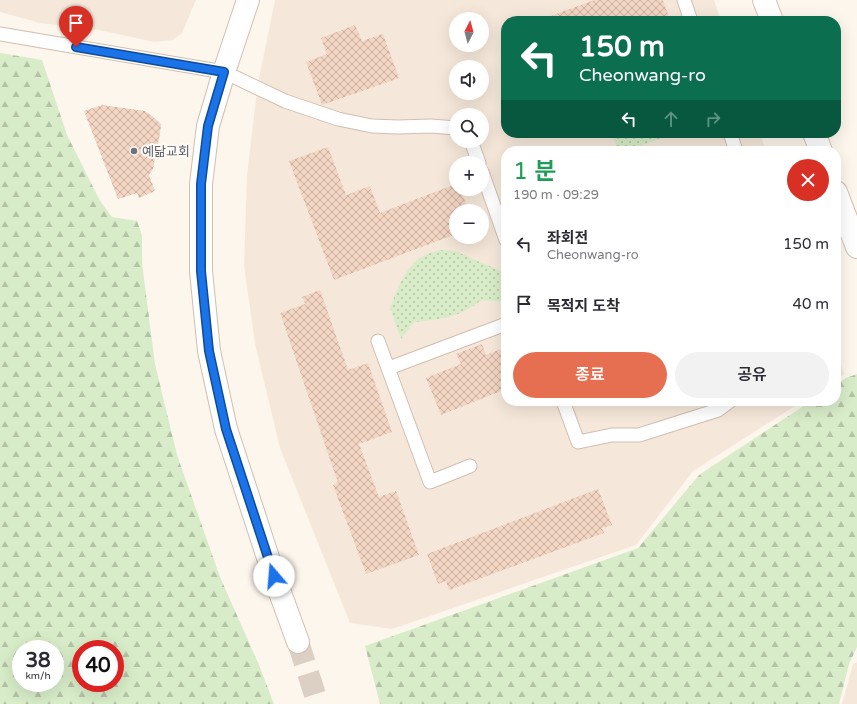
<!DOCTYPE html>
<html lang="ko">
<head>
<meta charset="utf-8">
<style>
	body { margin:0; font-family:"Varela Round","Noto Sans KR",sans-serif; background:#f2f2f3; color:#2b2b33; height:100vh; display:flex; flex-direction:column; font-size:15px; white-space:nowrap }
	* { box-sizing:border-box; margin:0 }
	p { font-size:13px; color:#7c7c81 }
	.icon { flex:none; width:22px; height:22px; fill:none; stroke:currentColor; stroke-width:2; stroke-linecap:round; stroke-linejoin:round }
	.map { position:relative; flex:1; overflow:hidden }
	.details { position:absolute; left:501px; top:146px; width:340px; height:260px; display:flex; flex-direction:column; background:#fff; border-radius:16px; box-shadow:0 4px 16px #0002 }
	.details>* { flex:none }
	.top-card { position:absolute; left:501px; top:16px; width:340px; height:122px; border-radius:16px; box-shadow:0 4px 16px #0002; background:#0b6e4f; color:#fff; overflow:hidden }
	.needle { width:26px; rotate:6deg }
	.buttons { position:absolute; left:449px; top:12px; display:grid; gap:8px }
	.buttons a { display:grid; place-items:center; width:40px; height:40px; border-radius:50%; background:#fff; box-shadow:0 4px 16px #0002; font-size:20px }
	.speed { position:absolute; left:12px; top:640px; display:flex; gap:8px; font-size:20px; font-weight:700; text-align:center }
	.speed>* { display:grid; place-content:center; width:52px; height:52px; border-radius:50%; background:#fff; box-shadow:0 4px 16px #0002; line-height:1 }
	.speed small { font-size:10px; font-weight:400 }
	.speed .limit { border:6px solid #d22; background:#fff; color:#111 }
	.pin { position:absolute; display:grid; place-items:center; width:34px; height:34px; color:#fff; margin:-41px -17px; border-radius:50% 50% 50% 0; rotate:-45deg; box-shadow:0 0 4px #0007 }
	.pin .icon { rotate:45deg }
	.me { position:absolute; width:44px; margin:-22px; rotate:342deg; stroke-linejoin:round; filter:drop-shadow(0 0 3px #0008) }
	.turn { display:flex; align-items:center; gap:14px; height:84px; padding:0 12px; font-size:18px }
	.turn .icon { width:52px; height:52px; stroke-width:2.5 }
	.turn b { display:block; font-size:28px; line-height:34px }
	.lanes { display:flex; align-items:center; height:38px; padding:0 12px; background:#0003; justify-content:center; gap:20px; direction:ltr }
	.lanes .off { opacity:.35 }
	.round { display:grid; place-items:center; flex:none; width:42px; height:42px; border-radius:21px; background:#f2f2f3 }
	.head { display:flex; align-items:center; justify-content:space-between; height:68px; padding:0 12px }
	h1 { font-size:24px; font-weight:600; line-height:30px; color:#1e9e55 }
	.button { display:flex; gap:8px; margin-top:auto; padding:8px 12px }
	.button a { flex:1; height:46px; border-radius:24px; background:#e76f51; color:#fff; font-size:16px; font-weight:600; line-height:46px; text-align:center }
	.button a+a { background:#f2f2f3; color:#2b2b33 }
	ul { padding:0; list-style:none }
	li { display:flex; align-items:center; gap:12px; height:60px; padding:0 12px }
	li div { flex:1 }
	li b { display:block; font-size:15px }
	li em { font-style:normal }
	.map>svg:first-child { display:block }
	.residential { fill:#f5e8da; fill-rule:evenodd }
	.forest { fill:url(#forest-firs); fill-rule:evenodd }
	.park { fill:url(#park-dots) }
	.building { fill:url(#building-cross-hatch) }
	.lines { fill:none; stroke-linecap:round; stroke-linejoin:round }
	.tertiary-tunnel { stroke:#dcd0c4; stroke-width:22; stroke-dasharray:22 11; stroke-linecap:butt }
	.service-casing { stroke:#d1beb0; stroke-width:15 }
	.tertiary-casing { stroke:#d1beb0; stroke-width:24 }
	.secondary-casing { stroke:#d6c0b0; stroke-width:24 }
	.service { stroke:#fff; stroke-width:13 }
	.tertiary { stroke:#fff; stroke-width:22 }
	.secondary { stroke:#fff; stroke-width:22 }
	.route-casing { stroke:#114b97; stroke-width:10 }
	.route { stroke:#1a73e8; stroke-width:7 }
	.worship-dot { fill:#6b7280; stroke:#fffaf3; stroke-width:1.5 }
	.labels { text-anchor:middle; stroke-width:4; stroke-linejoin:round; paint-order:stroke }
	.worship-label { font-size:13px; fill:#5b616d; stroke:#fffaf3; text-anchor:start }
</style>
</head>
<body>
<div class="map">
<svg width="857" height="704" viewBox="0 0 857 704">
	<defs>
		<pattern id="forest-firs" width="22" height="20" patternUnits="userSpaceOnUse"><rect width="22" height="20" fill="#d8ecc9"/><path d="M5 1l3.5 6h-7zM16 11l3.5 6h-7z" fill="#b4c2a5"/></pattern>
		<pattern id="park-dots" width="8" height="8" patternUnits="userSpaceOnUse"><rect width="8" height="8" fill="#d8ecc9"/><path d="M2 2h.1M6 6h.1" fill="none" stroke="#b4c2a5" stroke-width="1.8" stroke-linecap="round"/></pattern>
		<pattern id="building-cross-hatch" width="8" height="8" patternUnits="userSpaceOnUse"><rect width="8" height="8" fill="#f3d5c3"/><path d="M0 0l8 8M0 8l8-8" fill="none" stroke="#cab0a1"/></pattern>
	</defs>
	<rect width="100%" height="100%" fill="#fdf6ec"/>
	<path class="residential" d="M0,0H196L182,33L173,40L154,42L99,30L40,23L0,12Z
		M275,0H714L721,21H506V133H760L766,151H506V401H803L693,471L636,545L392,629L350,623L280,448L255,344L244,266L247,175L258,83ZM456,19H482V45H456ZM456,67H482V93H456ZM456,115H482V141H456ZM456,163H482V189H456ZM456,211H482V237H456Z
		M836,350L844,374L836,380Z
		M857,662V704H842L853,664Z"/>
	<path class="forest" d="M0,53L42,60L67,135L100,201L112,217L137,221L142,235V263L155,364L177,455L220,577L259,665L274,704H0ZM21,649H55V683H21ZM81,649H115V683H81Z
		M857,374V647L849,664L839,704H380L365,646L638,548L699,475L811,401H836V385L846,378Z"/>
	<path class="park" d="M612,133H676L626,151H618Z
		M440,250L455,251L506,273V302L481,300C462,317 438,320 414,322L401,339L390,308C397,290 406,264 425,255C430,253 435,251 440,250Z"/>
	<path class="building" d="M594,0H663L669,17L659,21H543V19Z
		M355,25L362,41L383,34L399,78L322,105L306,62L327,54L321,38Z
		M102,105L145,111L152,116L161,124L160,134L153,169L149,175L155,191L139,198L137,193L118,199L84,111Z
		M328,147L346,195L370,186L380,213L456,184V189H460L469,211H456V234L334,280L289,161Z
		M320,290L348,370L368,363L392,432L359,444L379,497L396,491L419,555L366,574L333,485L338,483L280,313L305,304L302,297Z
		M482,344L486,355L506,347V389L441,415L426,378L461,364L456,354Z
		M598,489L612,525L602,528L604,533L449,590L446,581L438,584L427,554Z"/>
	<g class="lines">
		<path class="tertiary-tunnel" d="M298,642L318,704"/>
		<g class="service-casing">
			<path id="service" d="M684,0L691,21
				M0,34L224,72L285,101L338,119L372,126L398,127L431,126L456,128
				M730,133L736,151
				M471,141L479,163
				M482,172L506,240
				M378,341L430,482L470,466
				M389,368L506,324
				M563,401L578,442L612,435H639L718,410L730,401"/>
		</g>
		<g class="tertiary-casing">
			<path id="tertiary" d="M248,0L224,72L208,126L201,184V271L209,351L226,429L274,576L298,642"/>
		</g>
		<g class="secondary-casing">
			<path id="secondary" d="M764,0L772,21
				M814,133L821,151
				M836,192L857,247"/>
		</g>
		<use href="#service" class="service"/>
		<use href="#tertiary" class="tertiary"/>
		<use href="#secondary" class="secondary"/>
	</g>
	<g class="lines">
		<g class="route-casing">
			<path id="route" d="M76,47L224,72L208,126L201,184V271L209,351L226,429L274,576"/>
		</g>
		<use href="#route" class="route"/>
	</g>
	<circle class="worship-dot" cx="134" cy="151" r="4"/>
	<g class="labels">
		<g class="worship-label">
			<text x="142" y="156">예닮교회</text>
		</g>
	</g>
</svg>
<div class="buttons">
<a><svg class="needle" viewBox="-14 -14 28 28"><path d="M0-13l5 13h-10z" fill="#e53935"/><path d="M0 13l5-13h-10z" fill="#7c7c81"/></svg></a>
<a><svg class="icon" aria-label="sound" viewBox="0 0 24 24"><path d="M4 9h4l5-4v14l-5-4H4zM17 9q2 3 0 6"/></svg></a>
<a><svg class="icon" aria-label="search" viewBox="0 0 24 24"><circle cx="10" cy="10" r="6"/><path d="M15 15l6 6"/></svg></a>
<a>+</a>
<a>−</a>
</div>
<div class="speed"><div>38<small>km/h</small></div><div class="limit">40</div></div>
<div class="pin" style="left:76px;top:47px;background:#d93025"><svg class="icon" aria-label="arrive" viewBox="0 0 24 24"><path d="M6 21V4h12l-3 4 3 4H6"/></svg></div>
<svg class="me" style="left:274px;top:576px" viewBox="-20 -20 40 40"><circle r="19" fill="#fff"/><path d="M0-13L10 11 0 6-10 11z" fill="#1a73e8"/></svg>
<div class="top-card">
<div class="turn"><svg class="icon" aria-label="left" viewBox="0 0 24 24"><path d="M17 20v-9H6M10 6l-5 5 5 5"/></svg><div><b>150 m</b>Cheonwang-ro</div></div>
<div class="lanes"><svg class="icon" aria-label="left" viewBox="0 0 24 24"><path d="M17 20v-9H6M10 6l-5 5 5 5"/></svg><svg class="icon off" aria-label="ahead" viewBox="0 0 24 24"><path d="M12 20V5M6 11l6-6 6 6"/></svg><svg class="icon off" aria-label="right" viewBox="0 0 24 24"><path d="M7 20v-9h11M14 6l5 5-5 5"/></svg></div>
</div>
<section class="details">
<div class="head"><div><h1>1 분</h1><p>190 m · 09:29</p></div><a class="round" style="background:#d93025;color:#fff"><svg class="icon" aria-label="close" viewBox="0 0 24 24"><path d="M6 6l12 12M18 6L6 18"/></svg></a></div>
<ul>
<li><svg class="icon" aria-label="left" viewBox="0 0 24 24"><path d="M17 20v-9H6M10 6l-5 5 5 5"/></svg><div><b>좌회전</b><p>Cheonwang-ro</p></div><em>150 m</em></li>
<li><svg class="icon" aria-label="arrive" viewBox="0 0 24 24"><path d="M6 21V4h12l-3 4 3 4H6"/></svg><div><b>목적지 도착</b></div><em>40 m</em></li>
</ul>
<div class="button"><a>종료</a><a>공유</a></div>
</section>
</div>
</body>
</html>
